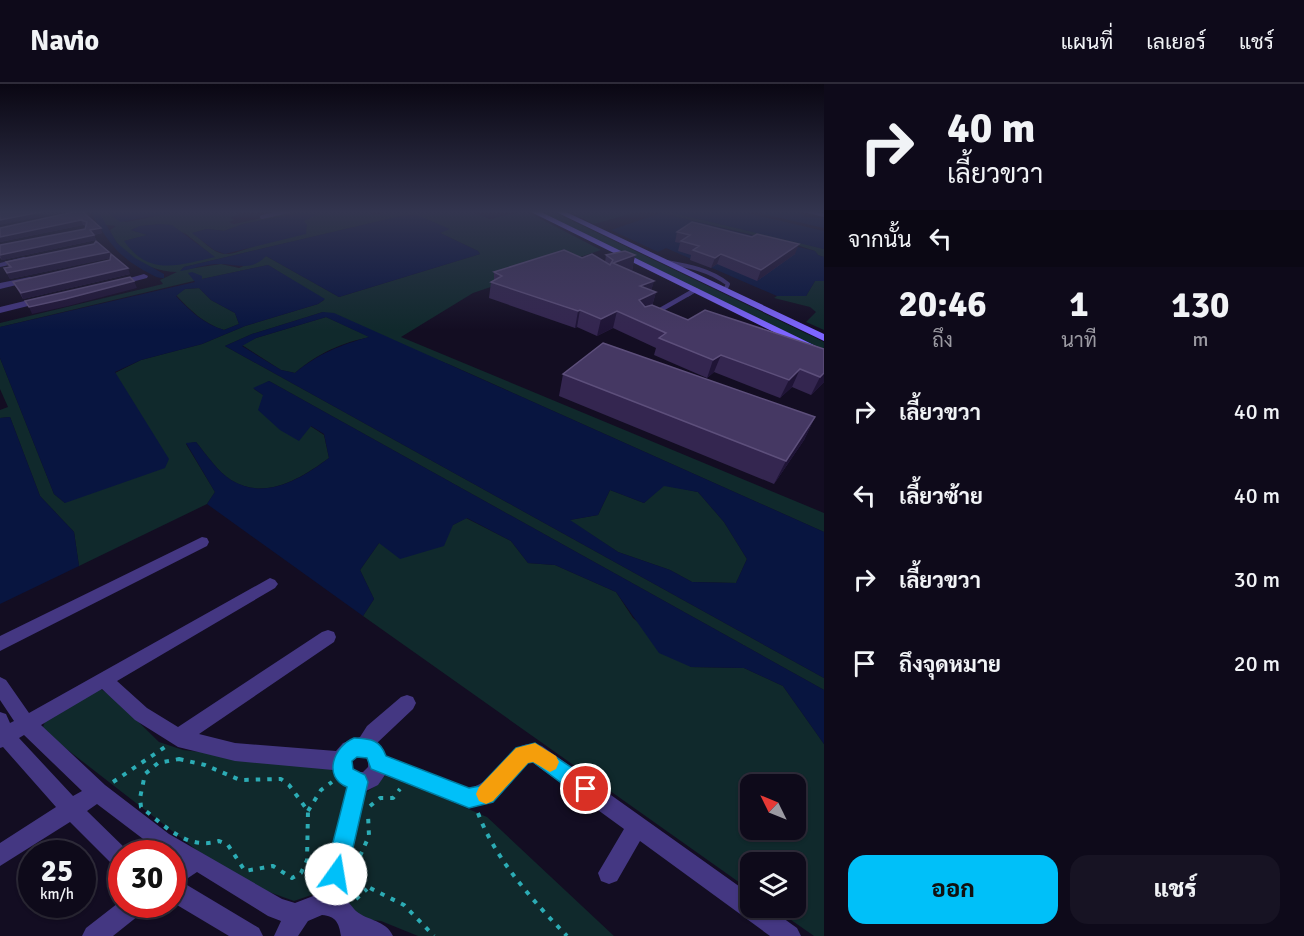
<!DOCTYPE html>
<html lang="th">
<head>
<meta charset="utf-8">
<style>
	body { margin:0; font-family:Signika,Sarabun,sans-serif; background:#171323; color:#f1f3f6; height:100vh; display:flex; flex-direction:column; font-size:22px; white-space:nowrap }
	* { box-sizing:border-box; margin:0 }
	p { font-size:20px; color:#9b9aa2 }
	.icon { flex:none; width:33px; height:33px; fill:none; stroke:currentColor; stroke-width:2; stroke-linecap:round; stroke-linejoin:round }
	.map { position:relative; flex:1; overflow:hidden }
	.drawer { display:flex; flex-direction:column; background:#0e0a1a; width:480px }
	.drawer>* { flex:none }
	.banner { background:#0e0a1a; color:#f1f3f6; overflow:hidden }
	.needle { width:39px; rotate:313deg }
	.tools { position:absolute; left:740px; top:690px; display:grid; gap:12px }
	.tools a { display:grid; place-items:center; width:66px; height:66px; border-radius:12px; background:#0e0a1a; box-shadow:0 2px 4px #0004,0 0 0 2px #2e2b39; font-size:30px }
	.speed { position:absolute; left:18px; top:756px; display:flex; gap:12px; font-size:30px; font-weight:700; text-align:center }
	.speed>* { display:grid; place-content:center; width:78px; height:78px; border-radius:50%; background:#0e0a1a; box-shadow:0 2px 4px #0004,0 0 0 2px #2e2b39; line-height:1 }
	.speed small { font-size:15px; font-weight:400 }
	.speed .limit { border:9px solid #d22; background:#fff; color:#111 }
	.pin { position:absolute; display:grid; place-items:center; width:51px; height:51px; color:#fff; margin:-26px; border:3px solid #fff; border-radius:50%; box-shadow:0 2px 6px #0007 }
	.me { position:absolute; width:66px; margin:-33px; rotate:13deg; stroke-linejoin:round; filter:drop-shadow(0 0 4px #0008) }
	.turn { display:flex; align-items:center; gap:21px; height:126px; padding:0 24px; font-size:27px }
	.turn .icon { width:78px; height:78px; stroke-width:2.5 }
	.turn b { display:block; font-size:42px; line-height:51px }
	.then { display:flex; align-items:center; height:57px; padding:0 24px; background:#0003; gap:12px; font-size:22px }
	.eta { display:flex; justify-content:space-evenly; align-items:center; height:102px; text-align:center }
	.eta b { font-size:36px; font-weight:800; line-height:42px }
	.primary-button { display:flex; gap:12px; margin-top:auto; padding:12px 24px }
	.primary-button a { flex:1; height:69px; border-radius:18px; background:#00c0f9; color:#111; font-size:24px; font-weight:800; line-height:69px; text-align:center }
	.primary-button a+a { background:#171323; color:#f1f3f6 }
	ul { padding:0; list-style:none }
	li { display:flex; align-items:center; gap:18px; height:84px; padding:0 24px }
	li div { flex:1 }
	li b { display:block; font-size:22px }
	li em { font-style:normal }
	header { display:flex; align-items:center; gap:36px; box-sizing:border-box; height:84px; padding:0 30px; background:#0e0a1a; border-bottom:2px solid #2e2b39 }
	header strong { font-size:28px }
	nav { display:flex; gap:33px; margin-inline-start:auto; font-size:21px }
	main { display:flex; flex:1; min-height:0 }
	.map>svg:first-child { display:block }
	.green { fill:#10292c; fill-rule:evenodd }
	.water { fill:#081540; fill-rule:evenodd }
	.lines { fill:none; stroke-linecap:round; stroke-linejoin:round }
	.canal { fill:#081540; fill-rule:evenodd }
	.path { stroke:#2cacb5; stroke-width:4; stroke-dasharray:4.5 7; stroke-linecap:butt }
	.lane-far1 { stroke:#443782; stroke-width:4 }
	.lane { stroke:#443782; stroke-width:4.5 }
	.street { fill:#443782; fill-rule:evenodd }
	.secondary { fill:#7d65ff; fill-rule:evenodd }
	.wall { fill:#342650 }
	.shaded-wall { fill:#1f1436 }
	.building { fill:#453863; stroke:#5d4f7b; stroke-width:1.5 }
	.route { fill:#00c0f9; stroke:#007da2; stroke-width:1.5 }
	.slow { fill:#f59e0b }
</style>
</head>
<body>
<header>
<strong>Navio</strong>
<nav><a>แผนที่</a><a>เลเยอร์</a><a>แชร์</a></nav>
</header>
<main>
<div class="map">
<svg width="824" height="852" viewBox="0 0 824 852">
	<rect width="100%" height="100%" fill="#130d22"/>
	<path class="green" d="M97,127H106L126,138L182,127H235L238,131L230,133L234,136L229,138L234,140L296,127H367L374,131L389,128L388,127H469L490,135L525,127L601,166L473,209L401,253L824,429V448L455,283L323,228L252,250L225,262L824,594V606L269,297L254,305L324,351L329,374C300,395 265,417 231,396C218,388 206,370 196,358L186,360L215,408L207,420L79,482L74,448L40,412L10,333L0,334V326L8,323L0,305V274L54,410L65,419L115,289L141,276L202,260L245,242L318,220L324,216L268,181L202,195L0,243V239L163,200L160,196L177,188C151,188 120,172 110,146L116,142L106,141ZM305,128L315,131C297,140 242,172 224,170C213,169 202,156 193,149L207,145L224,147L243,140ZM401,132L445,146L440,149L478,167L480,170L339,213L266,172L239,184L221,180L181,186L184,183ZM161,140L186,150L214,173L124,157L148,151L131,146L140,142Z
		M539,127H552L824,258V267Z
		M567,127H640L594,140Z
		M653,127H665L805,160L824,165V173L818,171L815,167L800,162Z
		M815,197H824V246L806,238L816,228L810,223L774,214L777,212H806Z
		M199,204L211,216L235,229L239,240L224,246C204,240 190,226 176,211L185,205Z
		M326,233L370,253C341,259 318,269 295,289L281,286L242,261L256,254Z
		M664,401L698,408L724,438L747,475L736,499L692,498L670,486L618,468L569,436L598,431L610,406L644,419Z
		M466,434L511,457L528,479L555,481L616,508L633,534L691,583L744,584L783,602L824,660V852H814L774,824H795V778H750V806L363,532L374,515L360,486L379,459L453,441ZM750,700H795V746H750Z
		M98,603L114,614L159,658L183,666L330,683L336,696L364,710L375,702L387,690L487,733L614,852H418L381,837L362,835L344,813L320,808L294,817L258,804L203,771L42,646L45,637Z"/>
	<path class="water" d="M106,127H182L120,138Z
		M665,127H739L824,147V165Z
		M750,127H798L805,133L824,134V144Z
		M305,128L316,131L304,137L307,141L306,150L225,170L214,166L192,149L207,145L224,147L243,140Z
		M661,129L815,167L818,171L824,173V197H815L806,212H777L666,164L658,168L611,146Z
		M417,131L450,145L440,149L478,167L480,170L339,213L266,172C252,187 239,181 222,180C209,179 193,185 180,187L184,183L401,132Z
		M161,140L172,141L215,173C179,181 149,193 124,157L147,151L131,146L140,142Z
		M268,181L325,215L318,220L245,242L202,260L141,276L115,288L169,375L165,384L65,419L54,410L0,274V243L195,198L188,189L192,188L202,192V195ZM199,204L211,216L235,229L239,240L224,246C204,240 190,227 176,212L185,205Z
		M323,228L334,229L824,448V594L225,262L252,250ZM326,233L369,253C340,261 318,270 295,289L281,286L242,262L256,254ZM664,402L698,408L724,438L747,475L736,499L692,498L670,486L618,468L570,436L598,431L610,406L644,419Z
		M269,297L824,606V660L783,602L744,584L691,583L659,569L616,508L555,481L528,479L511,457L467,434L453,441L444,462L400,475L379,459L360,486L374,515L363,532L207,420L215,408L186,359L196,358C206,370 218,388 231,396C265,417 301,395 329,374L324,350L311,342L299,357L280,346L258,326L263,311L253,304Z
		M10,333L40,412L74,448L79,482L0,520V334Z"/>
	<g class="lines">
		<path class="canal" d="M90,127H98L117,159L135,174L164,190V194C156,195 150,189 143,186C115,170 106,154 90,127Z"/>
		<path class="path" d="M179,675L205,681L240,696L281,695L289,701L308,727L307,776L301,789L292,794L273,782L245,787L228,761L219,757C187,767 164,741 141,723L140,714L145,690L158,679Z
			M113,698L165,663
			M370,722L380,714H393L400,705
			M308,727L321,706L332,698
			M478,729C495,775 533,817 567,852
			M360,772L369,752L368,731
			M307,776L320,782
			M356,787L364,801L404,821L434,852
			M356,815L367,805"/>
		<path class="lane-far1" d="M262,133L289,127
			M667,178C689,182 710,186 728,200L725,206
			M687,211L696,206"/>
		<path class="lane" d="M655,229L690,209"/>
		<path class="street" d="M802,127L824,129V133L803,128Z
			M24,173L28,175L27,177L0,183V179Z
			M144,190L148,192L147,194L116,202L112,199Z
			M30,193H33V197L0,205V199Z
			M45,212L49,215L48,217L0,229V223Z
			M202,453L207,454L209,458L207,462L0,567V552Z
			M270,494L275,496L278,500L275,504L117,597L147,624L178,643L322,548L328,546L334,548L336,553L334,558L199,650L235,659L336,667L343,659L360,653L367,642L401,613L407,611L413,613L416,619L413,625L377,659L386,673L469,704C499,699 509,649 542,662L750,810V824H769L797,844L801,852H770L640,757L617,797L609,800L601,797L598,789L624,745L532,678H528L493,718L469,724L385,691L378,701L366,707L342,813C349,817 351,822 356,827C368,837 386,836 393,852H341C339,839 336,832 322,831L308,837L298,852H274L281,837L268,832L197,788L182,798L259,844L263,852H229L172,818V779L176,776L172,774V770H164L155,764L97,720L87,727L131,770H122V784L114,782L70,738L0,782V759L56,723L3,663L0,664V628L6,630L10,639L14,637L0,616V593L6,596L29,629ZM102,605L135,636L178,663L235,677L333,686L339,698L347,704L321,809L295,819L282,815L169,750L105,701L41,641ZM24,651L82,707L73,712L19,654ZM357,671H363L368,676V683L363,688H357L352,683V676Z
			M122,816V820H146L143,828L113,852H82L86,844Z"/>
		<path class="secondary" d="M529,127H539L824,266V273Z
			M554,127H564L824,250V257Z"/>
	</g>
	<path class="wall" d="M76,127H82L102,149L94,151L96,156L2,176L0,174V161L85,145L86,142L83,141L0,158V144L77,128Z
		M677,148L795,170L757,197L717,180L711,184L690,176L691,171L678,167L680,159L675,158Z
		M109,168L111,173L130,190L23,215L13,198L110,176V174L10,195L4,184L8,183L6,178Z
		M606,171H635L632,187L654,197L651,206L656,208L652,222L688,236L824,265V298L811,311L792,303L780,314L714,288L707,294L654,271L656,264L613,244L597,252L577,243L575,244L489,214L491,198L494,196V188L582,174L605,178Z
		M563,290L815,333L804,356L774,400L559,312Z"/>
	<path class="shaded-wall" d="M45,127H70L0,141V136Z
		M81,136L83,141L0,158V153Z
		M101,144L102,149L92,151L90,146Z
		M94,151L96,156L2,176L0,171Z
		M799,160L795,170L757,197L761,186Z
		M109,168L111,174L10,195L7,189Z
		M721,170L717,180L711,184L715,174Z
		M635,171L632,187L613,179Z
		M128,184L130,190L23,215L21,209Z
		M134,197L137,204L68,222L32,230L29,223Z
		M654,197L650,211L656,208L651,225L635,233L640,202Z
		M580,226L577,243L575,244L578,227Z
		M617,227L613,244L597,252L601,235Z
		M721,271L714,288L707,294L713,276Z
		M800,285L792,303L780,314L789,296Z
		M824,289V298L811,311L820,293Z
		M815,333L804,356L774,400L786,377Z"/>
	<path class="building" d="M3,127H45L0,136V128Z
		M78,127H82L101,144L90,146L94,151L0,171V161L85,145L87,138L81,136L0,153V144Z
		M692,138L752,153L757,150L799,160L761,186L721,170L715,174L693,166L699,162L681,157L690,151L677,148Z
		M96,157L109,168L7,189L4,184L11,183L6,178L94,160Z
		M564,166L582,174L592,170L610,181L613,176L606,171L625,167L635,171L613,179L654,197L640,202L656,208L639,216L645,223L652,221L688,236L705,226L824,265V289L820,293L800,285L789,296L721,271L713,276L659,254L666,249L617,227L601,235L580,226L578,227L491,198L502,192L494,188Z
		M111,170L128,184L21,209L13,198L110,176Z
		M130,193L134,197L65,215L29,223L25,217Z
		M603,259L815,333L786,377L563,290Z"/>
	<linearGradient id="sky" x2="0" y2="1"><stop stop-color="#0a0713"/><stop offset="0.52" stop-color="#33354f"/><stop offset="1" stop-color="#33354f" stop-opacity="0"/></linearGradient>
	<rect width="824" height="246" fill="url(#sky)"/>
	<path class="route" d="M354,654C370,655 380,655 386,672L469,704L480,702L516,664L535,659L593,698L596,705L593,712L586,715L579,712L533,678L528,679L493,718L469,724L371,685L367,674L357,673L352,677L353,685L365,691L368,698L347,790L344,797L336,801L328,797L325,790L347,703C322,693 334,662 354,654Z"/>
	<path class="slow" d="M535,659L556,672L559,678L556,685L550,688L533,678L528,679L493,717L486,720L479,717L476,710L479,703L516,664Z"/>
</svg>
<div class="tools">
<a><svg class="needle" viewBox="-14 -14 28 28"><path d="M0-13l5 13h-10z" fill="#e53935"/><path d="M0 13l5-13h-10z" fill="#9b9aa2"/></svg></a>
<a><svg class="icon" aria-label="layers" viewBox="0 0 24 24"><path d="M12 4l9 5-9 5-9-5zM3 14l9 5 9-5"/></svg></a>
</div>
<div class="speed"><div>25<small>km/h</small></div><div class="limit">30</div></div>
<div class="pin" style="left:586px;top:705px;background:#d93025"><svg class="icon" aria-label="arrive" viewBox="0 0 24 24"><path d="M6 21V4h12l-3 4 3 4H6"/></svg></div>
<svg class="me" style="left:336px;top:790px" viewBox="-20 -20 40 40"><circle r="19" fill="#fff"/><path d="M0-13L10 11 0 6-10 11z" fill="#00c0f9"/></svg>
</div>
<section class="drawer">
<div class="banner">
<div class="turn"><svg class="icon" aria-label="right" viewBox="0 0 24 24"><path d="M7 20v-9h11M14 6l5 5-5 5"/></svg><div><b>40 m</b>เลี้ยวขวา</div></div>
<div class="then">จากนั้น<svg class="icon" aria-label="left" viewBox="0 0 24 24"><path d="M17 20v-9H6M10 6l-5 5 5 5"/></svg></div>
</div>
<div class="eta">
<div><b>20:46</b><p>ถึง</p></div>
<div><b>1</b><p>นาที</p></div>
<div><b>130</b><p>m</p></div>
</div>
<ul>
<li><svg class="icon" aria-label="right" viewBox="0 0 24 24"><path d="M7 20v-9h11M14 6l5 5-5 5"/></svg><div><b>เลี้ยวขวา</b></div><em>40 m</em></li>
<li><svg class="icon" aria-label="left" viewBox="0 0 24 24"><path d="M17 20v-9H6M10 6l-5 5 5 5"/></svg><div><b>เลี้ยวซ้าย</b></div><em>40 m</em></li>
<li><svg class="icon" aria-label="right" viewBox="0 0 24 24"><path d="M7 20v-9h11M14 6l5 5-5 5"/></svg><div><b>เลี้ยวขวา</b></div><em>30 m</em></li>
<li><svg class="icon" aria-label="arrive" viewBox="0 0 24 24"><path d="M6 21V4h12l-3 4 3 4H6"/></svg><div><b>ถึงจุดหมาย</b></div><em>20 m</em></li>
</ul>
<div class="primary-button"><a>ออก</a><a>แชร์</a></div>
</section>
</main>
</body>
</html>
